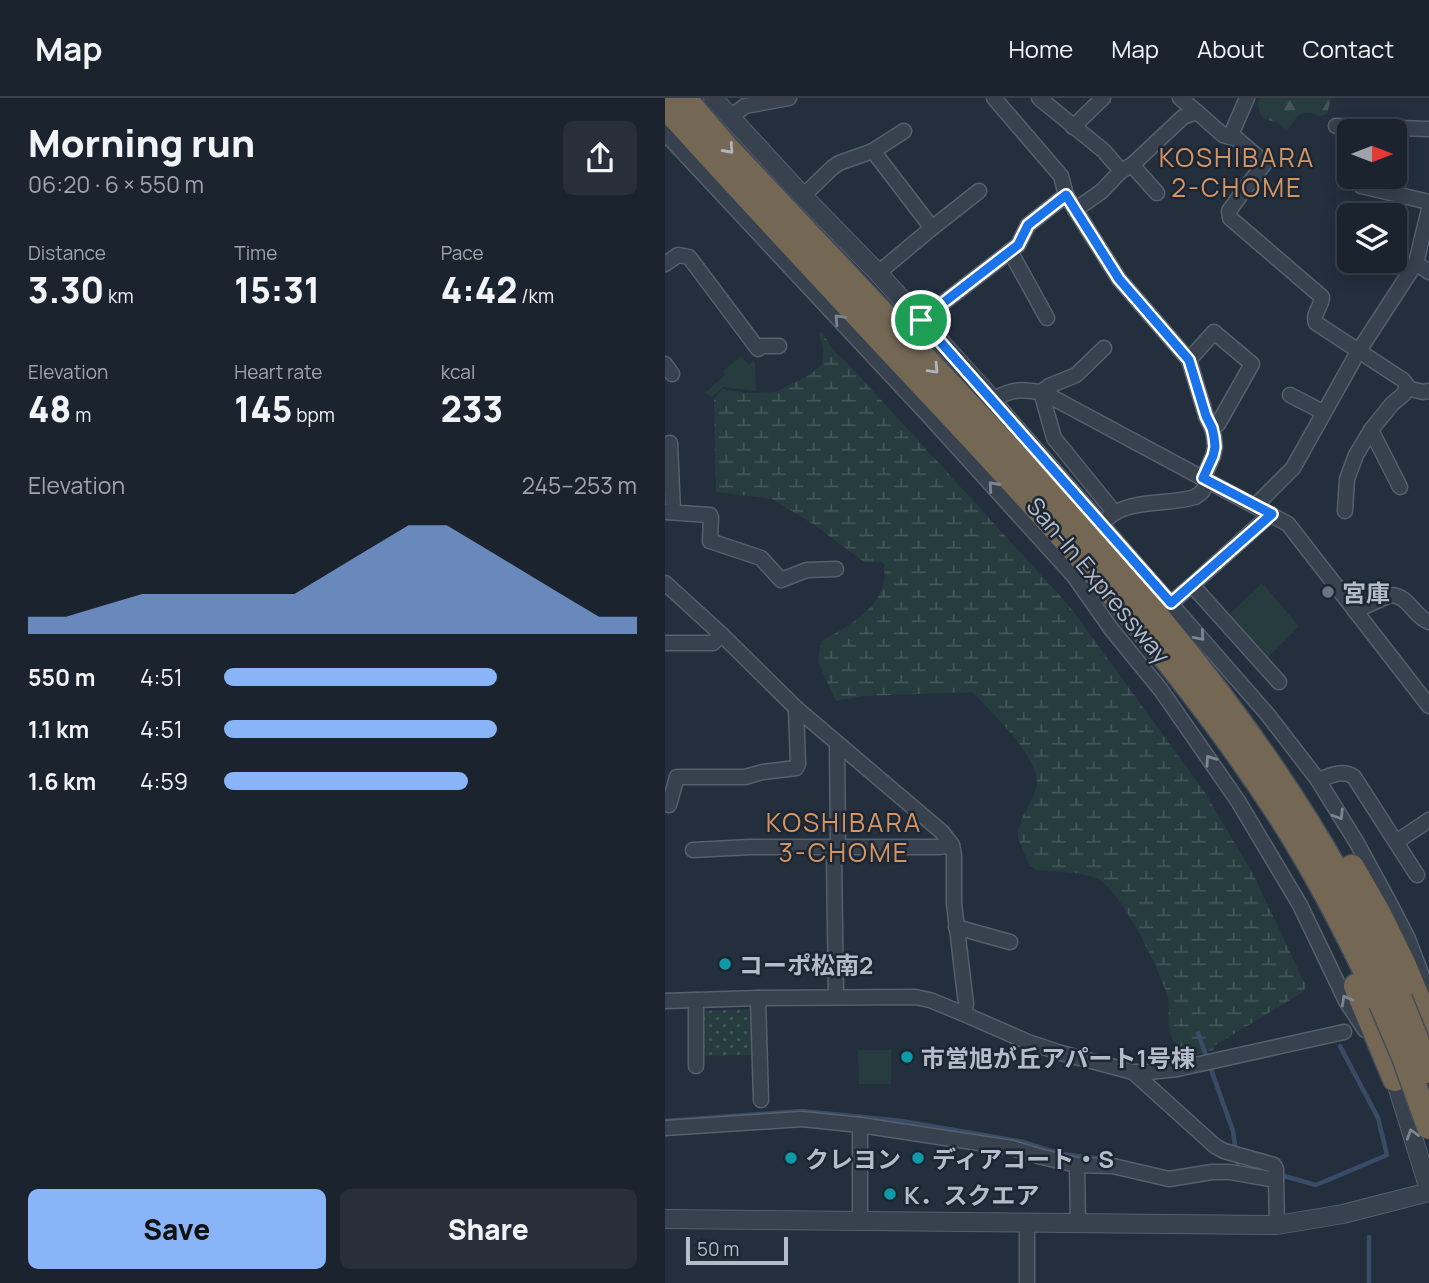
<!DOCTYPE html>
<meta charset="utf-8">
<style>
body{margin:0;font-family:Manrope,"Noto Sans JP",sans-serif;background:#282f3a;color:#f1f3f6;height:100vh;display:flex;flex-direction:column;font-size:26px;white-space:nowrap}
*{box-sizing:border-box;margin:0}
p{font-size:23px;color:#a0a4aa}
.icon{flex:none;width:38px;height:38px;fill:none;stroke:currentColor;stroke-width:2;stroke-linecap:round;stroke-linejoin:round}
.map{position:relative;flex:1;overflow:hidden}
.drawer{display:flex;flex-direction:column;background:#1b232e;width:665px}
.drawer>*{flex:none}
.needle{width:46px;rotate:90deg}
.controls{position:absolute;left:672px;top:21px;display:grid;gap:14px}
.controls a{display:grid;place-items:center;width:70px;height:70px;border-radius:10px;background:#1b232e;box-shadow:0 4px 18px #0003,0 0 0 2px #39404a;font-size:35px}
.scale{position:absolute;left:21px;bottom:18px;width:102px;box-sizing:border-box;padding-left:7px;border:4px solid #b4bcc9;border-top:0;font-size:19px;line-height:24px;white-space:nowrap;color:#b4bcc9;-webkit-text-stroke:5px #1d2633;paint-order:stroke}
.pin{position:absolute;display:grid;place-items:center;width:60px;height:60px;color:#fff;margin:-30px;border:4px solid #fff;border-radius:50%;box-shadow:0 2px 7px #0007}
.round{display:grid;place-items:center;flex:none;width:74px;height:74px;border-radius:10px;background:#282f3a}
.overview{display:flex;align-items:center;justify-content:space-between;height:119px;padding:0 28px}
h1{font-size:38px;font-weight:800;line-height:52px}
.figures{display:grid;grid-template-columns:repeat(3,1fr);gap:10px;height:119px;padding:7px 28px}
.figures div{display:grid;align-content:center}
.figures b{font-size:35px;font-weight:800}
.figures small{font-size:19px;font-weight:400}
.figures p{font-size:19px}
.chart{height:196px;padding:14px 28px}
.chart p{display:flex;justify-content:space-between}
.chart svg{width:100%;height:126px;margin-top:7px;fill:#8ab4f8;opacity:.7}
.button{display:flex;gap:14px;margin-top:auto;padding:14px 28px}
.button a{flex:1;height:80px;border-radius:10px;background:#8ab4f8;color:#111;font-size:28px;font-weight:800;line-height:80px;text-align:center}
.button a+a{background:#282f3a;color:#f1f3f6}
ul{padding:0 28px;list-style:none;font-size:23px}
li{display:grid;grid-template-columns:112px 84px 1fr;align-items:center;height:52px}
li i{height:18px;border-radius:9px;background:#8ab4f8}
header{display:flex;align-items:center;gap:42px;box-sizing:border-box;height:98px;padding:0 35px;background:#1b232e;border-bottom:2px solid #39404a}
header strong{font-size:33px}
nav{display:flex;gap:38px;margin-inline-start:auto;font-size:24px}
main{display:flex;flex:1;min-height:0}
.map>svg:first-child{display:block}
.grass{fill:url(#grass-dots)}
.forest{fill:url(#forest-firs)}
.wetland{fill:url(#wetland-marsh)}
.park{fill:#263c3f}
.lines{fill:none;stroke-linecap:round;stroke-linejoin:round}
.stream{stroke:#394c67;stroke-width:4.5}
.minor-casing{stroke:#565f6c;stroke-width:17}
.tertiary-casing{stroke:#565f6c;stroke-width:20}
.motorway-casing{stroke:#434c59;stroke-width:27}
.minor{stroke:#38414e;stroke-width:14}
.tertiary{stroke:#38414e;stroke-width:18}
.motorway{stroke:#746855;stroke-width:24}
.motorway-bridge-casing{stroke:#434c59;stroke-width:27;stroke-linecap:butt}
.motorway-bridge{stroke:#746855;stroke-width:24}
.oneway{stroke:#aeb4bd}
.oneway2{stroke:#7c8592}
.route-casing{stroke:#fff;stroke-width:14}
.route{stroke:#1a73e8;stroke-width:9}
.worship-dot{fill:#6b7280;stroke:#1d2633;stroke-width:2.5}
.culture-dot{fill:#0f9aa8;stroke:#1d2633;stroke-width:2.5}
.labels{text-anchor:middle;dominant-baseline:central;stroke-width:5;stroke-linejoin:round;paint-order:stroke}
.street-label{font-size:24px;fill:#b4bcc9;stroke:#1d2633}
.poi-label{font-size:24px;font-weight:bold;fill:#b4bcc9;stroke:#1d2633;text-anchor:start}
.neighbourhood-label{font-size:26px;letter-spacing:2px;fill:#d59563;stroke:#1d2633}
</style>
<header>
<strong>Map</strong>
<nav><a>Home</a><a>Map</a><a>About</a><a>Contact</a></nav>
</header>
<main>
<section class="drawer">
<div class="overview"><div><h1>Morning run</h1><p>06:20 · 6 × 550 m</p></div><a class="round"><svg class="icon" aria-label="share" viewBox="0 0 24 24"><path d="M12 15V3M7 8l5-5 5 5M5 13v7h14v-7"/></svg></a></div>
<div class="figures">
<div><p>Distance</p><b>3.30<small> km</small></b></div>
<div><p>Time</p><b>15:31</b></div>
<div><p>Pace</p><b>4:42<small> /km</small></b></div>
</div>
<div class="figures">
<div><p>Elevation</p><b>48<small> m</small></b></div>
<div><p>Heart rate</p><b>145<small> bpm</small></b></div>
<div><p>kcal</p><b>233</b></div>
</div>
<div class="chart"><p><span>Elevation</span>245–253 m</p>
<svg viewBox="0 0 160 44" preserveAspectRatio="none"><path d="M0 44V38L10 38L20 34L30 30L40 30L50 30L60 30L70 30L80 22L90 14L100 6L110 6L120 14L130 22L140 30L150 38L160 38V44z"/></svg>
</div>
<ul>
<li><b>550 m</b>4:51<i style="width:66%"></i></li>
<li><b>1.1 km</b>4:51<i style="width:66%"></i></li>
<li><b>1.6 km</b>4:59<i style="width:59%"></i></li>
</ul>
<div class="button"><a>Save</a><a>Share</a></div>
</section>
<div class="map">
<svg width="764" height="1185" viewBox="0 0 764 1185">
<defs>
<pattern id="grass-dots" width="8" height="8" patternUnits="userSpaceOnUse" patternTransform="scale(1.75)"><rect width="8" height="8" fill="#263c3f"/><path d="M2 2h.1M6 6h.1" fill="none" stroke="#435659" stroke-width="1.8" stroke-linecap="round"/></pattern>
<pattern id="forest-firs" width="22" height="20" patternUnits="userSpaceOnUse" patternTransform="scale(1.75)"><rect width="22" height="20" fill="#263c3f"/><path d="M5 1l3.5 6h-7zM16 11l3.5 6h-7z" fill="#435659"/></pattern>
<pattern id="wetland-marsh" width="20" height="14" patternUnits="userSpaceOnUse" patternTransform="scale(1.75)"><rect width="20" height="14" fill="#263c3f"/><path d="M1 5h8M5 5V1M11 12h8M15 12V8" fill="none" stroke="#435659"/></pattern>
</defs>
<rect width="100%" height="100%" fill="#242f3e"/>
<path class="grass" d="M 88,911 L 90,957 L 35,958 L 35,913 Z"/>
<path class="forest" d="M 594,0 L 666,0 L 662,16 L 655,18 C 639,11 633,15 625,29 L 621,31 C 618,29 615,26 612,24 C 610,24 608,24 606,23 C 594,20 592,11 594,0 Z"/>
<path class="wetland" d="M 156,234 L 158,235 L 167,251 L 187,270 L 405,509 L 539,693 L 589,778 L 641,888 L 638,894 L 549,948 L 549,952 L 518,959 C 513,948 507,944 504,930 C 502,918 506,905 501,893 C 492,867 455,790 431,780 C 413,773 390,774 372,772 L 365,768 C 362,760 354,746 353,737 C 352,722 370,702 372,686 C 374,659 326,613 307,594 L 199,598 L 171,603 L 153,564 L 156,543 C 180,530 213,513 219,484 C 220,479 219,473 220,467 L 217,464 L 199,464 L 151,428 L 107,401 L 51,394 L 49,301 L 57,291 L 82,295 L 111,294 L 146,276 L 157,266 L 158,251 L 154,236 Z"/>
<g class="park">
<path d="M 76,258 L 84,267 L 88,263 L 90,266 L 91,293 L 58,289 L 47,299 L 40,295 L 60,277 L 58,273 Z"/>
<path d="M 597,485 L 634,528 L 602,560 L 565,516 Z"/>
<path d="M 193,952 L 226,952 L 226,986 L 194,986 Z"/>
</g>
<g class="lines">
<g class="stream">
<path d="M 533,935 L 568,1033 L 573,1070"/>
<path d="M 0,1023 L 137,1013 L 237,1023 L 358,1044 L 396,1056 L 449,1062"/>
<path d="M 612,1076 L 651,1087 L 722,1057 L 713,1020 L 675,948"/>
<path d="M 704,1139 L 704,1185"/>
</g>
<defs>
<g id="minor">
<path d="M 329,0 L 396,78 L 401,97 L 454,181 L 524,262 L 541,318 L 547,330 L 549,339 L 550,349 L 548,358 L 538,381"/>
<path d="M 374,0 L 439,53 L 456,73"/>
<path d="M 515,0 L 532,14"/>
<path d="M 66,19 L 80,8 L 124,0"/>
<path d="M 671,28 L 764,31"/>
<path d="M 408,29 L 438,0"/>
<path d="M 0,35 L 263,317 L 409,478 L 447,532 L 496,592 L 573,703 L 635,807 L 681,903 L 700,932"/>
<path d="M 565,39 L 582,0"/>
<path d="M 208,53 L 239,33"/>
<path d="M 467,67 L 492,95"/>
<path d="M 696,88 L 764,104"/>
<path d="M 138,98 L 167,70 L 174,65 L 208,53 L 267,130 L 314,93"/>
<path d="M 410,112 L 437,93 L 456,73 L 467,67 L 518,19 L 532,14 L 558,37 L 572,41 L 600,65 L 582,88 L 564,113 L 565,120 L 657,199 C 657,208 647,216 651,225 L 738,282 L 742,287 L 739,296 L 727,306 L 706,332 L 691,357 L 682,381 L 680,413"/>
<path d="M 345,153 L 382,220"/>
<path d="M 751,165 L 764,174"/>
<path d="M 0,166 L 13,157 L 24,159 L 93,251 L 97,248 L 114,248"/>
<path d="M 213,175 L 267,130"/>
<path d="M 256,222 L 353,147 L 363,127 L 401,97"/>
<path d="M 439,250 L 411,277 L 384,288 L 376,294 L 389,340 L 449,414"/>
<path d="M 524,262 L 549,234 L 587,266 L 553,326 L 547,330"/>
<path d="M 0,266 L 7,276"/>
<path d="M 742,290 L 758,294 L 764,293"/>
<path d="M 625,297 L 658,314"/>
<path d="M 706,332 L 735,389"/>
<path d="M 5,345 L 8,414"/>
<path d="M 591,407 L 628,370 L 693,254 L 751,165 L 764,111"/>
<path d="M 0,414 L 45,417 L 46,419 L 45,443 L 96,460 L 116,482 L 142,472 L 171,471"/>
<path d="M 443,420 C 462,401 505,407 530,399 L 537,394 L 543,383"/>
<path d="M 0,485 L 56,536 L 131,610 L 277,734 L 287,747 L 289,757 L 289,805 L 301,906 L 299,916"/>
<path d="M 527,487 L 606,416"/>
<path d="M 506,505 L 527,487 L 614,584"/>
<path d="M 690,513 L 725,497 C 744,497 748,518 764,524"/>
<path d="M 0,545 L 48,545 L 56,536"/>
<path d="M 653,682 C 665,678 677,671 689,679 L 752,777"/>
<path d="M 4,707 L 12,679 L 80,679 L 98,674 L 131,670 L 133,666 L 131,610"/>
<path d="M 731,744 L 764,722"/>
<path d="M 28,752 L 85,749 L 273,749 L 287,747"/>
<path d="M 291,829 L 345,844"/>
<path d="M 762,891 L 743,841 L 723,802 L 692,745 L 653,682 L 603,617 L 328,302 C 347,290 358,291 379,295 L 623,426 L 764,608"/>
<path d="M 171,899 L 169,758 L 173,750 L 172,646"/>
<path d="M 93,900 L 96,1002"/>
<path d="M 31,902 L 31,968"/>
<path d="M 0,903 L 93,900 L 250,899 L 265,902 L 299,916 L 363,944 L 396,955 L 468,974 L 484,974 L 512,971 L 679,934"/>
<path d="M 468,974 L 550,1048 L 559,1053 L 609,1067 L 611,1071 L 611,1082"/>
<path d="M 0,1030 L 137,1021 L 195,1027"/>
<path d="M 195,1122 L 195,1027 L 347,1050 L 377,1059 L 412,1067"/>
<path d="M 413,1126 L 412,1067 L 448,1068 L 504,1081 L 547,1074 L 565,1074 L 611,1082 L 612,1127"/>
<path d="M 362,1185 L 362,1125"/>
</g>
<g id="tertiary">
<path d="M 48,0 L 138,98 L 213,175 L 328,302"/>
<path d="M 730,981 L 764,1091"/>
<path d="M 0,1121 L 612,1127 L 678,1116 L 764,1094"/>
</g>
<g id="motorway">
<path d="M 19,0 L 61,49 C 139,132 216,215 294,297 C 434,446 574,600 674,778 C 697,818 716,860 735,901"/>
<path d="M 0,8 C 89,107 180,204 271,301 C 394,432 516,565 614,716 C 653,776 685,840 716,905"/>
<path d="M 687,769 L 714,816 L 738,865 L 764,927"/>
<path d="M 691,888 L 730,981"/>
</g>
</defs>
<use href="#minor" class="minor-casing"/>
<use href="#tertiary" class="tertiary-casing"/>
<use href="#motorway" class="motorway-casing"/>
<use href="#minor" class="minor"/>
<use href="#tertiary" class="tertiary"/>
<use href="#motorway" class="motorway"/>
<defs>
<g id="motorway-bridge">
<path d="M 735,901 L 764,973"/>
<path d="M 716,905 L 739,959 L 764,1029"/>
</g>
</defs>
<use href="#motorway-bridge" class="motorway-bridge-casing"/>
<use href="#motorway-bridge" class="motorway-bridge"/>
</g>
<defs><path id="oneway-chevron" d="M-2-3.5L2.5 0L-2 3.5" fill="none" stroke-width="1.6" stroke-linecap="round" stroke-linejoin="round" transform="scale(1.75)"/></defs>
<g class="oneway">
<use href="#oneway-chevron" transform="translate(64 51) rotate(48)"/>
<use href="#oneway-chevron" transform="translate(269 271) rotate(47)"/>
</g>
<g class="oneway2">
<use href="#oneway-chevron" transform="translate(174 221) rotate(-133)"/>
<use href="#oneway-chevron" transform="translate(328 388) rotate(-132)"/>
<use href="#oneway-chevron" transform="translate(535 538) rotate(49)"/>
<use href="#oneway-chevron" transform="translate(545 662) rotate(-125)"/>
<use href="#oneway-chevron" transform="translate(674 717) rotate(58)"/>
<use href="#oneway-chevron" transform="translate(681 902) rotate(-119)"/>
<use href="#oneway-chevron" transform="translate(747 1036) rotate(-107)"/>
</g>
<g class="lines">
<defs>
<path id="route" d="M 401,97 L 454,181 L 524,262 L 541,318 L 547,330 L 549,339 L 550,349 L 548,358 L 538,380 L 607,416 L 506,505 L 256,222 L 353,147 L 363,127 Z"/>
</defs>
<use href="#route" class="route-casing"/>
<use href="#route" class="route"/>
</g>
<circle class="worship-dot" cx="663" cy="494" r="7"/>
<g class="culture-dot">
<circle cx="60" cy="866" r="7"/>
<circle cx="242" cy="959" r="7"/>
<circle cx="126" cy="1060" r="7"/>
<circle cx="253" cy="1060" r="7"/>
<circle cx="225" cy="1096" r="7"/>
</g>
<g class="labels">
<g class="street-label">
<text transform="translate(434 482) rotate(50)">San-In Expressway</text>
</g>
<g class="poi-label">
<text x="677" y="494">宮庫</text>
<text x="74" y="866">コーポ松南2</text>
<text x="256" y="959">市営旭が丘アパート1号棟</text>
<text x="140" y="1060">クレヨン</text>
<text x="267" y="1060">ディアコート・S</text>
<text x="239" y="1096">K．スクエア</text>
</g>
<g class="neighbourhood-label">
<text x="572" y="59">KOSHIBARA<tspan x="572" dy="30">2-CHOME</tspan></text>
<text x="179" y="724">KOSHIBARA<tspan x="179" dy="30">3-CHOME</tspan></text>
</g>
</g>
</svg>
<div class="controls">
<a><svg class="needle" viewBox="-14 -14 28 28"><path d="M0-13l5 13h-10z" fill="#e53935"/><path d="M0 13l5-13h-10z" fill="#a0a4aa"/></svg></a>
<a><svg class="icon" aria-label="layers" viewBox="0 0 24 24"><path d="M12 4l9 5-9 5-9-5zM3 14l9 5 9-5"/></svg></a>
</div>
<div class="scale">50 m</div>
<div class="pin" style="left:256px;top:222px;background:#1e9e55"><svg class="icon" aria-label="arrive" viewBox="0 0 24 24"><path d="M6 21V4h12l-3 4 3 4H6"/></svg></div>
</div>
</main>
